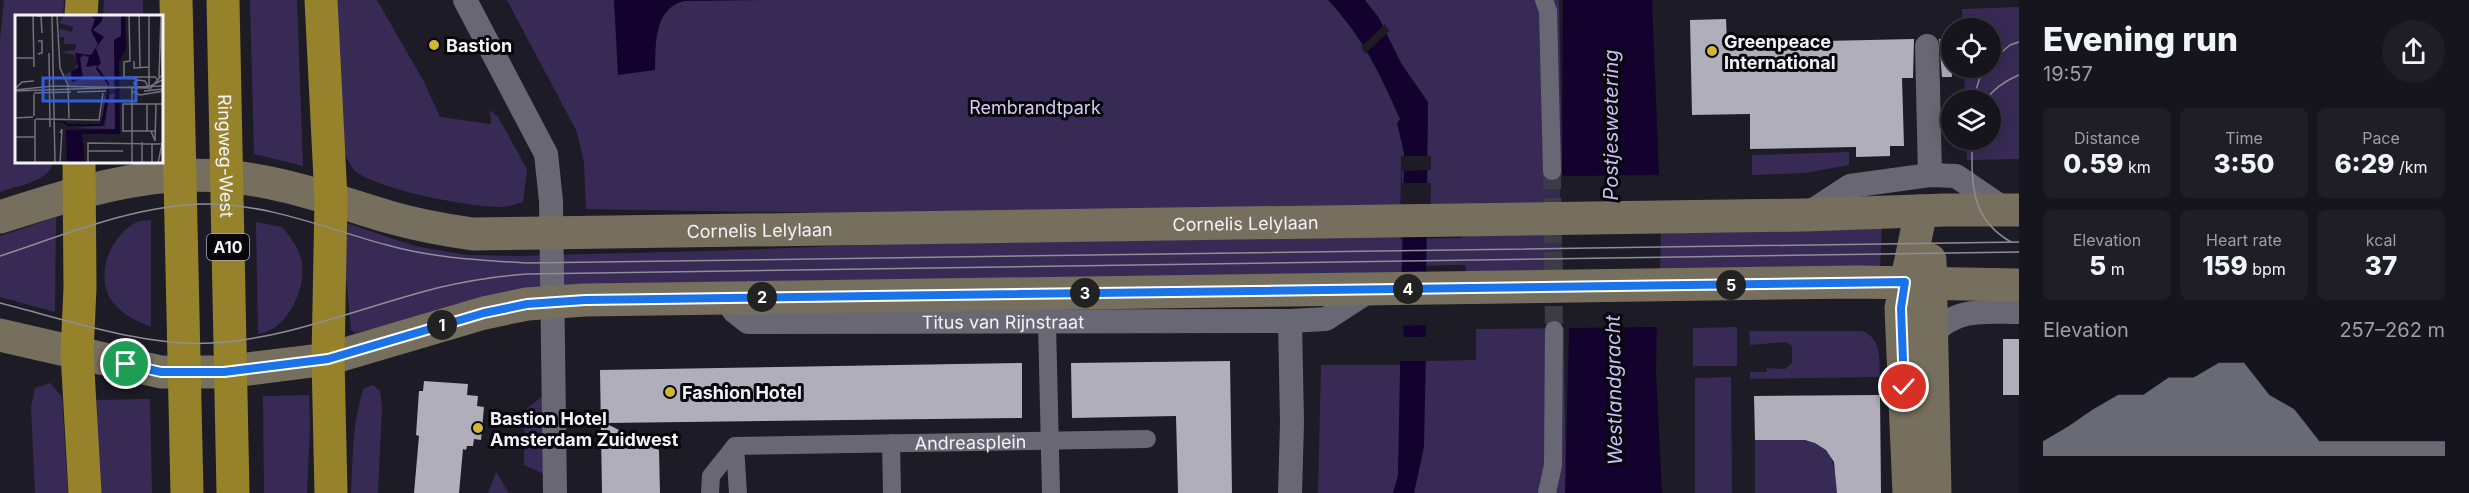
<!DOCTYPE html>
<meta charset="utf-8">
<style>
body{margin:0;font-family:Inter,sans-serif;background:#1f1d25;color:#f1f3f6;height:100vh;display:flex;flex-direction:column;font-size:22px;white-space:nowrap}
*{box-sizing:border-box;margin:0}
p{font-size:20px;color:#9e9ea3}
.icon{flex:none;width:33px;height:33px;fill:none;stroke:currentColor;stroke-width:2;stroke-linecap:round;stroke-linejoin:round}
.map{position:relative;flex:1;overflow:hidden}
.details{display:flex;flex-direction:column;background:#16141c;width:450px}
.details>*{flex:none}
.controls{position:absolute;left:1941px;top:18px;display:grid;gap:12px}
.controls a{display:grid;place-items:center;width:60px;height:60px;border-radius:50%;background:#16141c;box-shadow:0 3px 15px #0003,0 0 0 2px #35333b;font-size:30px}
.pin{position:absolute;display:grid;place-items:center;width:51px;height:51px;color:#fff;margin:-26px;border:3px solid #fff;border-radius:50%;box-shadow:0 2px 6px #0007}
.km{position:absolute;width:30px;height:30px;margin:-15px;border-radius:50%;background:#222;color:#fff;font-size:16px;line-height:30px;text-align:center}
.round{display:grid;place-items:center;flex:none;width:63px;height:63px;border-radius:32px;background:#1f1d25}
.head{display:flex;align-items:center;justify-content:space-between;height:102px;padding:0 24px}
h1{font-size:33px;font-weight:800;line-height:45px}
.figures{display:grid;grid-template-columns:repeat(3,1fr);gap:9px;height:102px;padding:6px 24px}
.figures div{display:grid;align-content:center;border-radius:9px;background:#1f1d25;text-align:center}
.figures b{font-size:26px;font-weight:800}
.figures small{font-size:16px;font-weight:400}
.figures p{font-size:16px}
.chart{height:168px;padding:12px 24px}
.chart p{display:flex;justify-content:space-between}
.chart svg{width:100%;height:108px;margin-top:6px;fill:#8c9099;opacity:.7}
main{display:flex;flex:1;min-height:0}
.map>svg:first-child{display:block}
.green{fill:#372b56}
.water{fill:#12022d}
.pier{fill:#1d1b25}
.building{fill:#b1aebc}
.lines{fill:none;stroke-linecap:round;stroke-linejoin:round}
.pedestrian-tunnel{stroke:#3d3b45;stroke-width:18;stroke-dasharray:18 9;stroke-linecap:butt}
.pedestrian{stroke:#6a6774;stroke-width:18}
.minor{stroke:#6a6774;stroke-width:24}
.secondary{stroke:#776f5e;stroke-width:33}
.motorway{stroke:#95822a;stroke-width:33}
.tram{stroke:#8f8d96;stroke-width:1.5}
.route-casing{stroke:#fff;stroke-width:12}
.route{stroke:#1a73e8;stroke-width:8}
.poi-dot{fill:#d2b736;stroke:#07060a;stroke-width:2}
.labels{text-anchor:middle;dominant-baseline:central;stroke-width:6;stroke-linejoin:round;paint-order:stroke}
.shield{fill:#07060a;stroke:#acabb1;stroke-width:1.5}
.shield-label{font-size:16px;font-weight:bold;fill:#f3f2f9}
.poi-label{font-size:18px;font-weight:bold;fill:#f3f2f9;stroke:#07060a;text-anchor:start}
.park-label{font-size:18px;fill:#d5cdf4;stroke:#07060a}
.street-label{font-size:18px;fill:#f3f2f9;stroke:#07060a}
.water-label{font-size:20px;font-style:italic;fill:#cbbff8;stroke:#07060a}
.inset-road{fill:none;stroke:#73717a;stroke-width:1.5}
.view{fill:#325edb;fill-opacity:0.15;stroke:#325edb;stroke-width:3}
.inset-edge{fill:none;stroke:#f3f2f9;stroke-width:3}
</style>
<main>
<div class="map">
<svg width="2019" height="493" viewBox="0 0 2019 493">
<rect width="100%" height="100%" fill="#1d1b25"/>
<g class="green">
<path d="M 4,0 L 64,0 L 63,16 L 16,16 L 16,162 L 53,162 C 50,182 16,186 0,192 L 0,39 Z"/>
<path d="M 104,0 L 143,0 L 143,16 L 103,16 Z"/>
<path d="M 250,0 L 297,0 L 303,166 L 254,154 Z"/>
<path d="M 333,0 L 377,0 L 423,80 L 440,117 L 491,124 L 490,110 L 498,117 L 527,169 L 523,202 C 516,204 507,207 500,207 C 469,207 379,190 355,171 C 350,166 347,157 343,151 Z"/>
<path d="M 507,0 L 1559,0 L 1563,211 L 956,215 L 586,209 L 584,163 L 577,132 Z"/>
<path d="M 2019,7 L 2019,159 L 1967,160 L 1967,140 L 1990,140 L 1990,100 L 1965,100 L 1964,68 L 1990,68 L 1990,28 L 1962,28 L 1962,9 Z"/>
<path d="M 1849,152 L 1849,165 L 1805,173 L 1752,175 L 1752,155 Z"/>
<path d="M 56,217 L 55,312 L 0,297 L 0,236 Z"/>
<path d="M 151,220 L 151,327 C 135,320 120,314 110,298 C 95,273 112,234 137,222 C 141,220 147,221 151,220 Z"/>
<path d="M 256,222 L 282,227 C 291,238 300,249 302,264 C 306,290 286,331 258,334 Z"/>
<path d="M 346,223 L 415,246 L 466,255 L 518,256 L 740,250 L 980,240 L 1399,232 L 1400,239 L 1462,238 L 1462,232 L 1882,228 L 1880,267 L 1466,272 L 1465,265 L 1402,266 L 1401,274 L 448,310 L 355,333 L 351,330 L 344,255 Z"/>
<path d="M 1737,327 L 1737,366 L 1693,366 L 1693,328 Z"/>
<path d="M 1564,328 L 1566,493 L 1414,493 L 1425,398 L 1426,361 L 1476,360 L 1476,329 Z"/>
<path d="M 1749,331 L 1863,331 C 1882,340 1879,358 1880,377 L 1750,379 L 1750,372 L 1767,372 L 1767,368 L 1785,369 L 1792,363 L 1792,346 L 1786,342 L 1750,345 Z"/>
<path d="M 1321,365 L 1402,365 L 1398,476 L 1393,493 L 1318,493 Z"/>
<path d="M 1731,377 L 1732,493 L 1695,493 L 1695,378 Z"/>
<path d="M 50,383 L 62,397 L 68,493 L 35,493 L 31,408 L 35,388 Z"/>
<path d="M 373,385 L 380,391 L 382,407 L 378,493 L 351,493 C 353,458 352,421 364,388 Z"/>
<path d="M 556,385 L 557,480 L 524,465 L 524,411 Z"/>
<path d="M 309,395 L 310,426 L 307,493 L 264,493 L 263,396 Z"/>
<path d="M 150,399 L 152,493 L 99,493 L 96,400 Z"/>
<path d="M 1755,440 C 1805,440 1836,429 1837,493 L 1755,493 Z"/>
<path d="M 496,472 L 509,493 L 488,493 Z"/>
</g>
<g class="water">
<path d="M 614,0 L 769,0 L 684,1 C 653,9 656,45 655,70 L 618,75 Z"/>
<path d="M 1328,0 L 1365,0 L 1379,18 L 1401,63 L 1428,102 L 1425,398 L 1424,447 L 1414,493 L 1393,493 L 1398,476 L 1404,153 L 1397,123 L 1400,119 C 1379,72 1364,39 1328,0 Z"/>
<path d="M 1563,0 L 1652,0 L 1659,176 L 1656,373 L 1662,493 L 1565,493 L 1569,334 L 1562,179 Z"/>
</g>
<g class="pier">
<path d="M 1385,24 L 1389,31 L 1365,54 L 1361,47 Z"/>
<path d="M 1401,156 L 1431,156 L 1431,170 L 1402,171 L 1402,183 L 1431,183 L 1430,234 L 1400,234 Z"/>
<path d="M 1662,175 L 1659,327 L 1566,328 L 1559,176 Z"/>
<path d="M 1400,275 L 1430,275 L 1429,325 L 1403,326 L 1404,337 L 1429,337 L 1429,361 L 1399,361 Z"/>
</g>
<g class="building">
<path d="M 1726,19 L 1727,43 L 1914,39 L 1913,78 L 1902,78 L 1904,146 L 1890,146 L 1890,156 L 1856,157 L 1856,147 L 1750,149 L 1750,114 L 1692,115 L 1690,20 Z"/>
<path d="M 1951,38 L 1952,77 L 1942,77 L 1939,39 Z"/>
<rect x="2003" y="339" width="16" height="56"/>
<path d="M 1230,361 L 1232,493 L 1178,493 L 1176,416 L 1072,418 L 1071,363 Z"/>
<path d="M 1022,363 L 1022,418 L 605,423 L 659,450 L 660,493 L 602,493 L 600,370 Z"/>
<path d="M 424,381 L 468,384 L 467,395 L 478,396 L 477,406 L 484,407 L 481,440 L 474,439 L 473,446 L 467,446 L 466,450 L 463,449 L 459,493 L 414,493 L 419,436 L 416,435 L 419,391 L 423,391 Z"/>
<path d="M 1880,395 L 1881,493 L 1837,493 L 1834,462 L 1826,450 L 1815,443 L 1805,440 L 1755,440 L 1754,396 Z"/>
</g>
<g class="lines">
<path class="pedestrian-tunnel" d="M 1552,171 L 1554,330"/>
<g class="pedestrian">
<path d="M 1544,0 L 1548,11 L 1552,171"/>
<path d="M 1047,323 L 1051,493"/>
<path d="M 891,443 L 892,493"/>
<path d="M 735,446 L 738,493"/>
<path id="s1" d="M 710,493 L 711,476 L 735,446 L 1147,439"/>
<path d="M 1547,493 L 1553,465 L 1554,330"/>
</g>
<g class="minor">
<path d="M 465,0 L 546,154 L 551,201 L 555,493"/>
<path d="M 1927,46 L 1930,175"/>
<path d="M 1807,214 L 1850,186 L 1930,175 L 1956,176 L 2006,210"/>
<path id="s2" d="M 726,298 L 734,311 L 748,322 L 1290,321 L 1326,319 L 1372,289"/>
<path d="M 1290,321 L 1292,423 L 1290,493"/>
<path d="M 1931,335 C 1957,307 1984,312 2019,312"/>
</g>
<g class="secondary">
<path id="s3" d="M 0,217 C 100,185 179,160 284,186 C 320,194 354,207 389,217 C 417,225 444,230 473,234 L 1805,215 L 1945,210 L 2019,210"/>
<path d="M 1930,260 L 1935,493"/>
<path d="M 0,335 L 161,372 L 224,372 L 328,359 L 484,313 L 527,304 L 585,300 L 1857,282 L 2019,285"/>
<path d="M 1909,493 L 1901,308 L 1921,211"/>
</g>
<g class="motorway">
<path d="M 176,0 L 187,493"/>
<path id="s4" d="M 223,0 L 233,493"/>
<path d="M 321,0 L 331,199 L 328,359 L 331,493"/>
<path d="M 81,16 L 82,0"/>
<path d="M 79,162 L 80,288 L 77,353 L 85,493"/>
</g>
<g class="tram">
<path d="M 1990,62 L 2010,45 L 2019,42"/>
<path d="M 1973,100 L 1980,77 L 1986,68"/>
<path d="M 1986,100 C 1994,88 2005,81 2019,75"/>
<path d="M 1972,140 C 1972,182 1969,218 2011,242"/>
<path d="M 0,256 C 67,234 135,205 206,204 C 270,204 327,229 387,245 C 433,258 479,260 527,263 L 2019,242"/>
<path d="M 0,303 C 64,319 145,347 211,343 C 288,339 362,307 437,288 C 466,281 497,276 527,274 L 2019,252"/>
</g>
</g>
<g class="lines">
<defs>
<path id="route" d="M 126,364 L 161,372 L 224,372 L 328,359 L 484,313 L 527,304 L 585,300 L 1905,282 L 1901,308 L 1904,387"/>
</defs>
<use href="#route" class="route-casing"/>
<use href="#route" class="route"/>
</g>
<g class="poi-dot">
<circle cx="434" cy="45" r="6"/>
<circle cx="1712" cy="51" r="6"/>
<circle cx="670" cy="392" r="6"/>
<circle cx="478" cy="428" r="6"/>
</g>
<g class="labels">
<rect class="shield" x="207" y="234" width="42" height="26" rx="4.5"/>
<g class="shield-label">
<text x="228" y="247">A10</text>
</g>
<g class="poi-label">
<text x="1724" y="41">Greenpeace<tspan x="1724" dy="21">International</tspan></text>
<text x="446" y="45">Bastion</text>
<text x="682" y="392">Fashion Hotel</text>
<text x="490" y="418">Bastion Hotel<tspan x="490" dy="21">Amsterdam Zuidwest</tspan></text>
</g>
<g class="park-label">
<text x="1035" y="107">Rembrandtpark</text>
</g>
<g class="street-label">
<text stroke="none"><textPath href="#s4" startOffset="156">Ringweg-West</textPath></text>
<text stroke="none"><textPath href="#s3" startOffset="1258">Cornelis Lelylaan</textPath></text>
<text stroke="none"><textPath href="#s3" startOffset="772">Cornelis Lelylaan</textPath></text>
<text stroke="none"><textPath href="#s2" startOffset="288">Titus van Rijnstraat</textPath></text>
<text stroke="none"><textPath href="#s1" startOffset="291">Andreasplein</textPath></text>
</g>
<g class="water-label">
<text transform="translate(1611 125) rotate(-90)">Postjeswetering</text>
<text transform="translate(1614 390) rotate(-91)">Westlandgracht</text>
</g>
</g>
<g transform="translate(15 15)">
<rect width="148" height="148" fill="#1d1b25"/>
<path d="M 44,0 L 106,0 L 106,21 L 99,25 L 100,73 L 55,73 L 50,59 L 58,56 L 63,47 L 59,40 L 46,37 L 60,35 L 61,29 L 49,29 L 49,22 L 44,22 L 45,14 L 57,17 L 58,12 L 44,8 L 49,1 ZM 100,78 L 100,114 L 58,113 L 90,111 L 93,85 L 86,106 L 89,80 L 94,84 L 94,80 Z" fill="#372b56"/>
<path d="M 74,0 L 88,0 L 87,6 L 78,15 L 89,22 L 81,33 L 86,48 L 82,52 L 85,55 L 94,68 L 94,84 L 88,111 L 53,111 L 47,107 L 32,107 L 49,106 L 53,109 L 86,109 L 93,70 L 81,54 L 82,50 L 71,52 L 74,42 L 68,40 L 65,43 L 68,63 L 57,67 L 56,57 L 63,52 L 60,38 L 76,40 L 83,29 L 76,16 L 80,4 ZM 106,0 L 110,0 L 111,34 L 104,47 L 105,119 L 67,119 L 70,148 L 52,148 L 51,115 L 100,114 L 99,25 L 106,21 Z" fill="#12022d"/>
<path class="inset-road" d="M 18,0 L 19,52M 37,0 L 40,148M 42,0 L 45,53 L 53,70 L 54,103M 114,0 L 115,46 L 109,47 L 109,62 L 140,62 L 143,65M 124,0 L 125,52M 134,0 L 134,72M 22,1 L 26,1 L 27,18M 23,26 L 27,26 L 27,38 L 23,39M 34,38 L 35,112M 0,43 L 19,43M 119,46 L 119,53 L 134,52M 144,64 L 146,0M 117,73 L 117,148M 0,74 L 7,67 L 19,66M 135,74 L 147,60 L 146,0M 0,75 L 38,71 L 132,73 L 149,64M 122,75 L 119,68 L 123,65 L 130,66 L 134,74M 0,76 L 149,71M 116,76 L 125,80 L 149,76M 129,76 L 149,74M 62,77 L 91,76M 19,78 L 56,77M 132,89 L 132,116M 19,101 L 19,79M 0,103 L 18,102M 21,104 L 84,105 L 88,78M 136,116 L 140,126 L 141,89M 141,116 L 108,116 L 108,89 L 149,89M 45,118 L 47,114 L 45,148M 0,122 L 20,122M 137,128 L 137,148M 73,136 L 108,136M 20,148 L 20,104M 73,148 L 73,128 L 146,129M 127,148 L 127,127M 143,148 L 149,120"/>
<path class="view" d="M 28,63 L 121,63 L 121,86 L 28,86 Z"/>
<rect width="148" height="148" class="inset-edge"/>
</g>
</svg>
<div class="controls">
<a><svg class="icon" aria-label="locate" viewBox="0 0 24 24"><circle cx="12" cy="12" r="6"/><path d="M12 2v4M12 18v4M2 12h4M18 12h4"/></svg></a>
<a><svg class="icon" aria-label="layers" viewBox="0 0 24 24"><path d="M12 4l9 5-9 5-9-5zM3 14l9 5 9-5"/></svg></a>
</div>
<div class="pin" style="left:126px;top:364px;background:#1e9e55"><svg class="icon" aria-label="arrive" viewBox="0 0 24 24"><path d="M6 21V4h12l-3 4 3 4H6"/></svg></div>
<div class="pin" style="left:1904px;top:387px;background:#d93025"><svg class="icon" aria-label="check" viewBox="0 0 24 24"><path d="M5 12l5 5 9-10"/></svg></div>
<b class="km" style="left:442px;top:325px">1</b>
<b class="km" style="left:762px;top:297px">2</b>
<b class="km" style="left:1085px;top:293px">3</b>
<b class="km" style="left:1408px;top:289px">4</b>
<b class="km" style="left:1731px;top:285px">5</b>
</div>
<section class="details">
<div class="head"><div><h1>Evening run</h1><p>19:57</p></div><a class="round"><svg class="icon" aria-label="share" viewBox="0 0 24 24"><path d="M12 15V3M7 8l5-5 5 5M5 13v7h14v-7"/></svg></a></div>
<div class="figures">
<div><p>Distance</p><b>0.59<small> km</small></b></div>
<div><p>Time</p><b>3:50</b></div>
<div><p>Pace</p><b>6:29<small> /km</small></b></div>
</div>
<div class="figures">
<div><p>Elevation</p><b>5<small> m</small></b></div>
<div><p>Heart rate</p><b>159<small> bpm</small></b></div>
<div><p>kcal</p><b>37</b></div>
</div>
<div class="chart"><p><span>Elevation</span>257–262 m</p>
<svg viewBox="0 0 160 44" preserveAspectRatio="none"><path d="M0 44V38L10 32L20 25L30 19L40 19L50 12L60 12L70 6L80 6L90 19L100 25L110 38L120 38L130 38L140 38L150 38L160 38V44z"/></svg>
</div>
</section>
</main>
